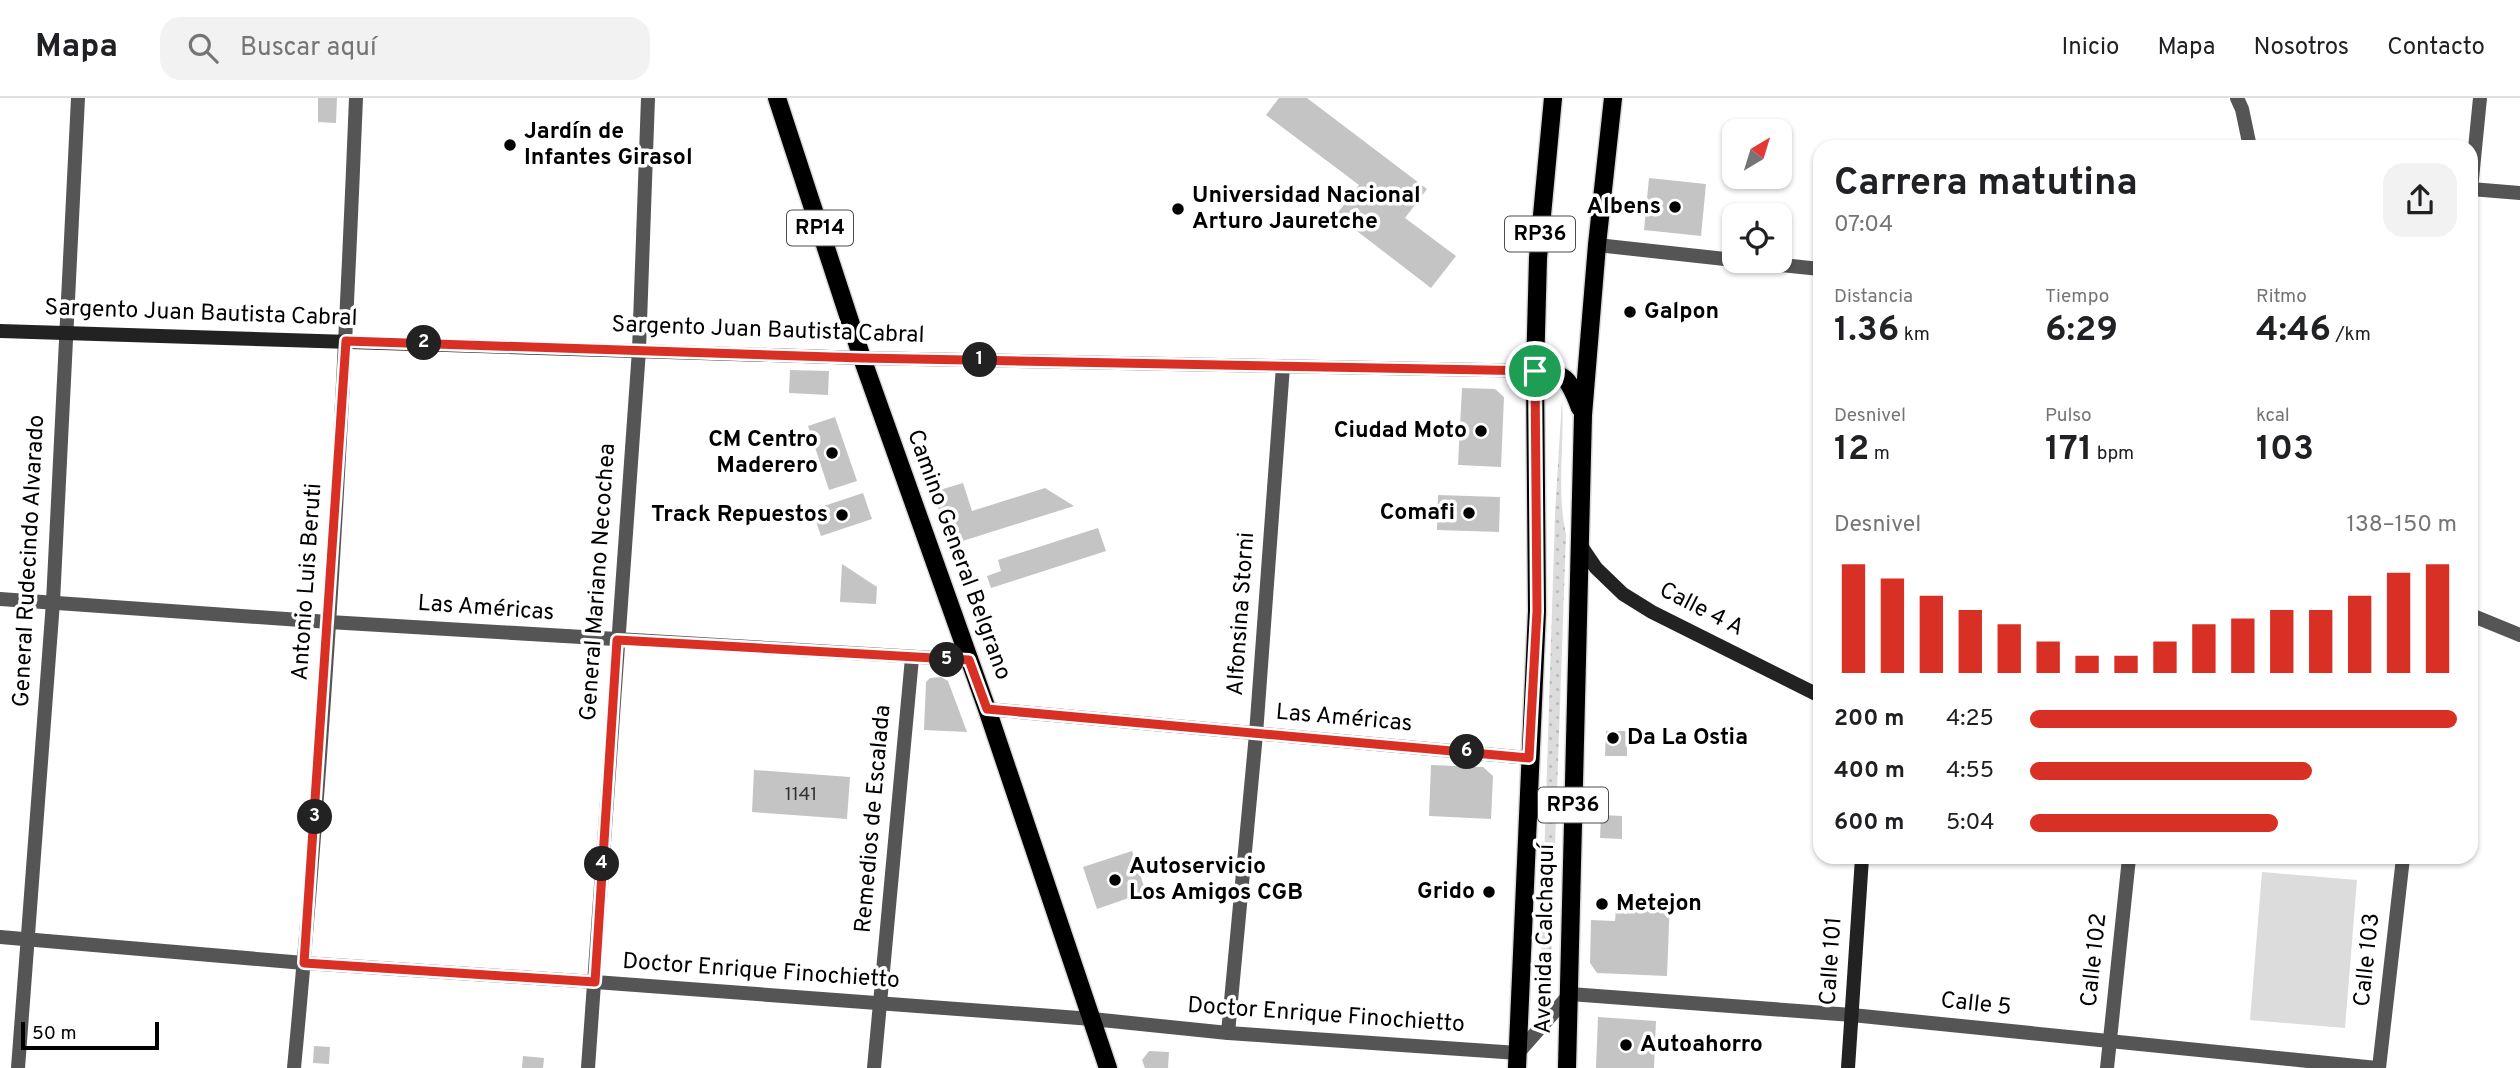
<!DOCTYPE html>
<html lang="es">
<meta charset="utf-8">
<style>
body{margin:0;font-family:Overpass,sans-serif;background:#f2f2f2;color:#202124;height:100vh;display:flex;flex-direction:column;font-size:26px;white-space:nowrap}
*{box-sizing:border-box;margin:0}
p{font-size:23px;color:#757577}
.icon{flex:none;width:38px;height:38px;fill:none;stroke:currentColor;stroke-width:2;stroke-linecap:round;stroke-linejoin:round}
.map{position:relative;flex:1;overflow:hidden}
.panel{position:absolute;left:1813px;top:42px;width:665px;height:724px;display:flex;flex-direction:column;background:#fff;border-radius:21px;box-shadow:0 2px 5px #0004}
.panel>*{flex:none}
.needle{width:46px;rotate:38deg}
.tools{position:absolute;left:1722px;top:21px;display:grid;gap:14px}
.tools a{display:grid;place-items:center;width:70px;height:70px;border-radius:14px;background:#fff;box-shadow:0 2px 5px #0004;font-size:35px}
.scale{position:absolute;left:21px;bottom:18px;width:138px;box-sizing:border-box;padding-left:7px;border:4px solid #000;border-top:0;font-size:19px;line-height:24px;white-space:nowrap;color:#000;-webkit-text-stroke:5px #fff;paint-order:stroke}
.pin{position:absolute;display:grid;place-items:center;width:60px;height:60px;color:#fff;margin:-30px;border:4px solid #fff;border-radius:50%;box-shadow:0 2px 7px #0007}
.km{position:absolute;width:35px;height:35px;margin:-18px;border-radius:50%;background:#222;color:#fff;font-size:19px;line-height:35px;text-align:center}
.round{display:grid;place-items:center;flex:none;width:74px;height:74px;border-radius:21px;background:#f2f2f2}
.head{display:flex;align-items:center;justify-content:space-between;height:119px;padding:0 21px}
h1{font-size:38px;font-weight:700;line-height:52px}
.figures{display:grid;grid-template-columns:repeat(3,1fr);gap:10px;height:119px;padding:7px 21px}
.figures div{display:grid;align-content:center}
.figures b{font-size:35px;font-weight:700}
.figures small{font-size:19px;font-weight:400}
.figures p{font-size:19px}
.chart{height:196px;padding:14px 21px}
.chart p{display:flex;justify-content:space-between}
.chart svg{width:100%;height:126px;margin-top:7px;stroke:#d93025;stroke-width:6}
ul{padding:0 21px;list-style:none;font-size:23px}
li{display:grid;grid-template-columns:112px 84px 1fr;align-items:center;height:52px}
li i{height:18px;border-radius:9px;background:#d93025}
header{display:flex;align-items:center;gap:42px;box-sizing:border-box;height:98px;padding:0 35px;background:#fff;border-bottom:2px solid #e0e0e0}
header strong{font-size:33px}
nav{display:flex;gap:38px;margin-inline-start:auto;font-size:24px}
.search{width:490px;height:63px;background:#f2f2f2;display:flex;align-items:center;gap:18px;box-sizing:border-box;padding:0 24px;border-radius:21px;color:#757577;font-size:26px}
.map>svg:first-child{display:block}
.garden{fill:url(#garden-dots)}
.pitch{fill:#dcdcdc}
.building{fill:#c4c4c4}
.lines{fill:none;stroke-linecap:round;stroke-linejoin:round}
.primary-casing{stroke:#dbdbdb;stroke-width:21}
.street{stroke:#555;stroke-width:14}
.secondary{stroke:#222;stroke-width:14}
.primary{stroke:#000;stroke-width:18}
.route-casing{stroke:#fff;stroke-width:14}
.route{stroke:#d93025;stroke-width:9}
.poi-dot{fill:#000;stroke:#fff;stroke-width:2.5}
.labels{text-anchor:middle;dominant-baseline:central;stroke-width:7;stroke-linejoin:round;paint-order:stroke}
.number-label{font-size:19px;fill:#313131}
.shield{fill:#fff;stroke:#4c4c4c;stroke-width:2}
.shield-label{font-size:21px;font-weight:bold;fill:#000}
.poi-label{font-size:23px;font-weight:bold;fill:#000;stroke:#fff;text-anchor:start}
.street-label{font-size:23px;fill:#000;stroke:#fff}
</style>
<header>
<strong>Mapa</strong>
<div class="search"><svg class="icon" aria-label="search" viewBox="0 0 24 24"><circle cx="10" cy="10" r="6"/><path d="M15 15l6 6"/></svg>Buscar aquí</div>
<nav><a>Inicio</a><a>Mapa</a><a>Nosotros</a><a>Contacto</a></nav>
</header>
<div class="map">
<svg width="2520" height="970" viewBox="0 0 2520 970">
<defs>
<pattern id="garden-dots" width="8" height="8" patternUnits="userSpaceOnUse" patternTransform="scale(1.75)"><rect width="8" height="8" fill="#dcdcdc"/><path d="M2 2h.1M6 6h.1" fill="none" stroke="#bbb" stroke-width="1.8" stroke-linecap="round"/></pattern>
</defs>
<rect width="100%" height="100%" fill="#fff"/>
<path class="garden" d="M 1562,301 C 1565,345 1556,392 1566,436 L 1550,893 L 1540,892 L 1555,416 Z"/>
<path class="pitch" d="M 2262,774 L 2357,782 L 2345,930 L 2250,922 Z"/>
<g class="building">
<path d="M 318,0 L 337,0 L 336,25 L 318,24 Z"/>
<path d="M 1279,0 L 1307,0 L 1427,91 L 1405,120 L 1456,158 L 1431,190 L 1336,117 L 1359,87 L 1266,17 Z"/>
<path d="M 1649,80 L 1706,86 L 1701,138 L 1644,132 Z"/>
<path d="M 790,272 L 829,273 L 828,297 L 789,295 Z"/>
<path d="M 1462,290 L 1495,291 L 1504,299 L 1501,369 L 1458,367 Z"/>
<path d="M 835,319 L 857,383 L 829,392 L 808,328 Z"/>
<path d="M 963,385 L 972,413 L 1045,390 L 1074,408 L 950,447 L 933,394 Z"/>
<path d="M 863,395 L 872,421 L 821,438 L 812,412 Z"/>
<path d="M 1438,397 L 1500,399 L 1499,434 L 1437,432 Z"/>
<path d="M 1098,430 L 1106,453 L 991,490 L 987,478 L 1001,473 L 998,462 Z"/>
<path d="M 842,466 L 877,489 L 876,506 L 840,504 Z"/>
<path d="M 941,579 L 948,583 L 967,634 L 924,632 L 926,584 L 930,580 Z"/>
<path d="M 1606,633 L 1627,633 L 1627,658 L 1605,658 Z"/>
<path d="M 1431,667 L 1483,669 L 1493,678 L 1491,721 L 1429,718 Z"/>
<path d="M 754,672 L 850,679 L 847,721 L 752,714 Z"/>
<path d="M 1601,717 L 1622,718 L 1622,741 L 1600,740 Z"/>
<path d="M 1132,753 L 1146,794 L 1097,811 L 1083,769 Z"/>
<path d="M 1617,798 L 1670,801 L 1667,878 L 1597,875 L 1590,865 L 1591,822 L 1615,823 Z"/>
<path d="M 1598,919 L 1656,923 L 1654,970 L 1596,970 Z"/>
<path d="M 314,948 L 330,949 L 329,966 L 313,965 Z"/>
<path d="M 1149,953 L 1169,954 L 1168,970 L 1145,970 L 1142,962 Z"/>
<path d="M 523,958 L 544,960 L 543,970 L 522,970 Z"/>
</g>
<g class="lines">
<defs>
<g id="primary">
<path d="M 777,0 L 862,260 L 987,611 L 1108,970"/>
<path d="M 1535,273 C 1567,274 1569,282 1580,310"/>
<path d="M 1517,970 L 1537,513 L 1535,273 L 1538,160 L 1553,0"/>
<path d="M 1567,970 L 1583,317 L 1597,147 L 1613,0"/>
</g>
</defs>
<use href="#primary" class="primary-casing"/>
<g class="street">
<path d="M 2237,0 L 2242,11 L 2250,49"/>
<path d="M 2471,91 L 2480,0"/>
<path d="M 2471,91 L 2520,95"/>
<path d="M 1597,147 L 1734,162"/>
<path d="M 1743,163 L 1820,171"/>
<path d="M 862,260 L 1535,273"/>
<path d="M 1820,416 L 1820,423"/>
<path d="M 0,501 L 329,524 L 969,562"/>
<path d="M 2471,517 L 2520,537"/>
<path d="M 987,611 L 1529,660"/>
<path d="M 0,839 L 304,865 L 595,884 L 1092,921 L 1228,935 L 1518,955 L 1570,896 L 1852,917 L 2377,970"/>
<path d="M 1228,935 L 1256,636 L 1283,268"/>
<path d="M 18,970 L 53,504 L 78,0"/>
<path d="M 294,970 C 325,647 343,324 356,0"/>
<path d="M 588,970 L 639,252 L 648,0"/>
<path d="M 874,970 L 912,560"/>
<path d="M 2107,970 L 2129,760"/>
<path d="M 2379,970 L 2403,760"/>
</g>
<g class="secondary">
<path d="M 0,233 L 862,260"/>
<path d="M 1579,445 L 1596,470 L 1623,496 L 1652,514 L 1820,598"/>
<path d="M 1848,970 L 1862,760"/>
</g>
<use href="#primary" class="primary"/>
</g>
<g class="lines">
<defs>
<path id="route" d="M 346,243 L 862,260 L 1535,273 L 1537,513 L 1529,660 L 987,611 L 969,562 L 617,542 L 595,884 L 304,865 Z"/>
</defs>
<use href="#route" class="route-casing"/>
<use href="#route" class="route"/>
</g>
<g class="poi-dot">
<circle cx="510" cy="47" r="7"/>
<circle cx="1675" cy="109" r="7"/>
<circle cx="1178" cy="111" r="7"/>
<circle cx="1630" cy="214" r="7"/>
<circle cx="1481" cy="333" r="7"/>
<circle cx="832" cy="355" r="7"/>
<circle cx="1469" cy="415" r="7"/>
<circle cx="842" cy="417" r="7"/>
<circle cx="1613" cy="640" r="7"/>
<circle cx="1115" cy="782" r="7"/>
<circle cx="1489" cy="794" r="7"/>
<circle cx="1602" cy="806" r="7"/>
<circle cx="1626" cy="947" r="7"/>
</g>
<g class="labels">
<g class="number-label">
<text x="801" y="697">1141</text>
</g>
<g class="shield">
<rect x="787" y="112.5" width="66" height="35" rx="5"/>
<rect x="1505" y="118.5" width="70" height="35" rx="5"/>
<rect x="1538" y="689.5" width="70" height="35" rx="5"/>
</g>
<g class="shield-label">
<text x="820" y="130">RP14</text>
<text x="1540" y="136">RP36</text>
<text x="1573" y="707">RP36</text>
</g>
<g class="poi-label">
<text x="524" y="34">Jardín de<tspan x="524" dy="26">Infantes Girasol</tspan></text>
<text x="1192" y="98">Universidad Nacional<tspan x="1192" dy="26">Arturo Jauretche</tspan></text>
<text x="1661" y="109" text-anchor="end">Albens</text>
<text x="1644" y="214">Galpon</text>
<text x="1467" y="333" text-anchor="end">Ciudad Moto</text>
<text x="818" y="342" text-anchor="end">CM Centro<tspan x="818" dy="26">Maderero</tspan></text>
<text x="1455" y="415" text-anchor="end">Comafi</text>
<text x="828" y="417" text-anchor="end">Track Repuestos</text>
<text x="1627" y="640">Da La Ostia</text>
<text x="1129" y="769">Autoservicio<tspan x="1129" dy="26">Los Amigos CGB</tspan></text>
<text x="1475" y="794" text-anchor="end">Grido</text>
<text x="1616" y="806">Metejon</text>
<text x="1640" y="947">Autoahorro</text>
</g>
<g class="street-label">
<text transform="translate(201 216) rotate(2)">Sargento Juan Bautista Cabral</text>
<text transform="translate(768 233) rotate(2)">Sargento Juan Bautista Cabral</text>
<text transform="translate(958 457) rotate(70)">Camino General Belgrano</text>
<text transform="translate(30 463) rotate(-87)">General Rudecindo Alvarado</text>
<text transform="translate(308 484) rotate(-86)">Antonio Luis Beruti</text>
<text transform="translate(599 484) rotate(-86)">General Mariano Necochea</text>
<text transform="translate(486 511) rotate(4)">Las Américas</text>
<text transform="translate(1701 512) rotate(27)">Calle 4 A</text>
<text transform="translate(1242 516) rotate(-86)">Alfonsina Storni</text>
<text transform="translate(1344 621) rotate(5)">Las Américas</text>
<text transform="translate(874 721) rotate(-85)">Remedios de Escalada</text>
<text transform="translate(1546 841) rotate(-89)">Avenida Calchaquí</text>
<text transform="translate(2095 862) rotate(-84)">Calle 102</text>
<text transform="translate(2368 862) rotate(-84)">Calle 103</text>
<text transform="translate(1832 863) rotate(-86)">Calle 101</text>
<text transform="translate(761 874) rotate(4)">Doctor Enrique Finochietto</text>
<text transform="translate(1976 907) rotate(6)">Calle 5</text>
<text transform="translate(1326 918) rotate(4)">Doctor Enrique Finochietto</text>
</g>
</g>
</svg>
<div class="tools">
<a><svg class="needle" viewBox="-14 -14 28 28"><path d="M0-13l5 13h-10z" fill="#e53935"/><path d="M0 13l5-13h-10z" fill="#757577"/></svg></a>
<a><svg class="icon" aria-label="locate" viewBox="0 0 24 24"><circle cx="12" cy="12" r="6"/><path d="M12 2v4M12 18v4M2 12h4M18 12h4"/></svg></a>
</div>
<div class="scale">50 m</div>
<div class="pin" style="left:1535px;top:273px;background:#1e9e55"><svg class="icon" aria-label="arrive" viewBox="0 0 24 24"><path d="M6 21V4h12l-3 4 3 4H6"/></svg></div>
<b class="km" style="left:980px;top:262px">1</b>
<b class="km" style="left:424px;top:245px">2</b>
<b class="km" style="left:315px;top:719px">3</b>
<b class="km" style="left:602px;top:766px">4</b>
<b class="km" style="left:947px;top:562px">5</b>
<b class="km" style="left:1467px;top:654px">6</b>
<section class="panel">
<div class="head"><div><h1>Carrera matutina</h1><p>07:04</p></div><a class="round"><svg class="icon" aria-label="share" viewBox="0 0 24 24"><path d="M12 15V3M7 8l5-5 5 5M5 13v7h14v-7"/></svg></a></div>
<div class="figures">
<div><p>Distancia</p><b>1.36<small> km</small></b></div>
<div><p>Tiempo</p><b>6:29</b></div>
<div><p>Ritmo</p><b>4:46<small> /km</small></b></div>
</div>
<div class="figures">
<div><p>Desnivel</p><b>12<small> m</small></b></div>
<div><p>Pulso</p><b>171<small> bpm</small></b></div>
<div><p>kcal</p><b>103</b></div>
</div>
<div class="chart"><p><span>Desnivel</span>138–150 m</p>
<svg viewBox="0 0 160 44" preserveAspectRatio="none"><path d="M5 44V6M15 44V11M25 44V17M35 44V22M45 44V27M55 44V33M65 44V38M75 44V38M85 44V33M95 44V27M105 44V25M115 44V22M125 44V22M135 44V17M145 44V9M155 44V6"/></svg>
</div>
<ul>
<li><b>200 m</b>4:25<i style="width:100%"></i></li>
<li><b>400 m</b>4:55<i style="width:66%"></i></li>
<li><b>600 m</b>5:04<i style="width:58%"></i></li>
</ul>
</section>
</div>
